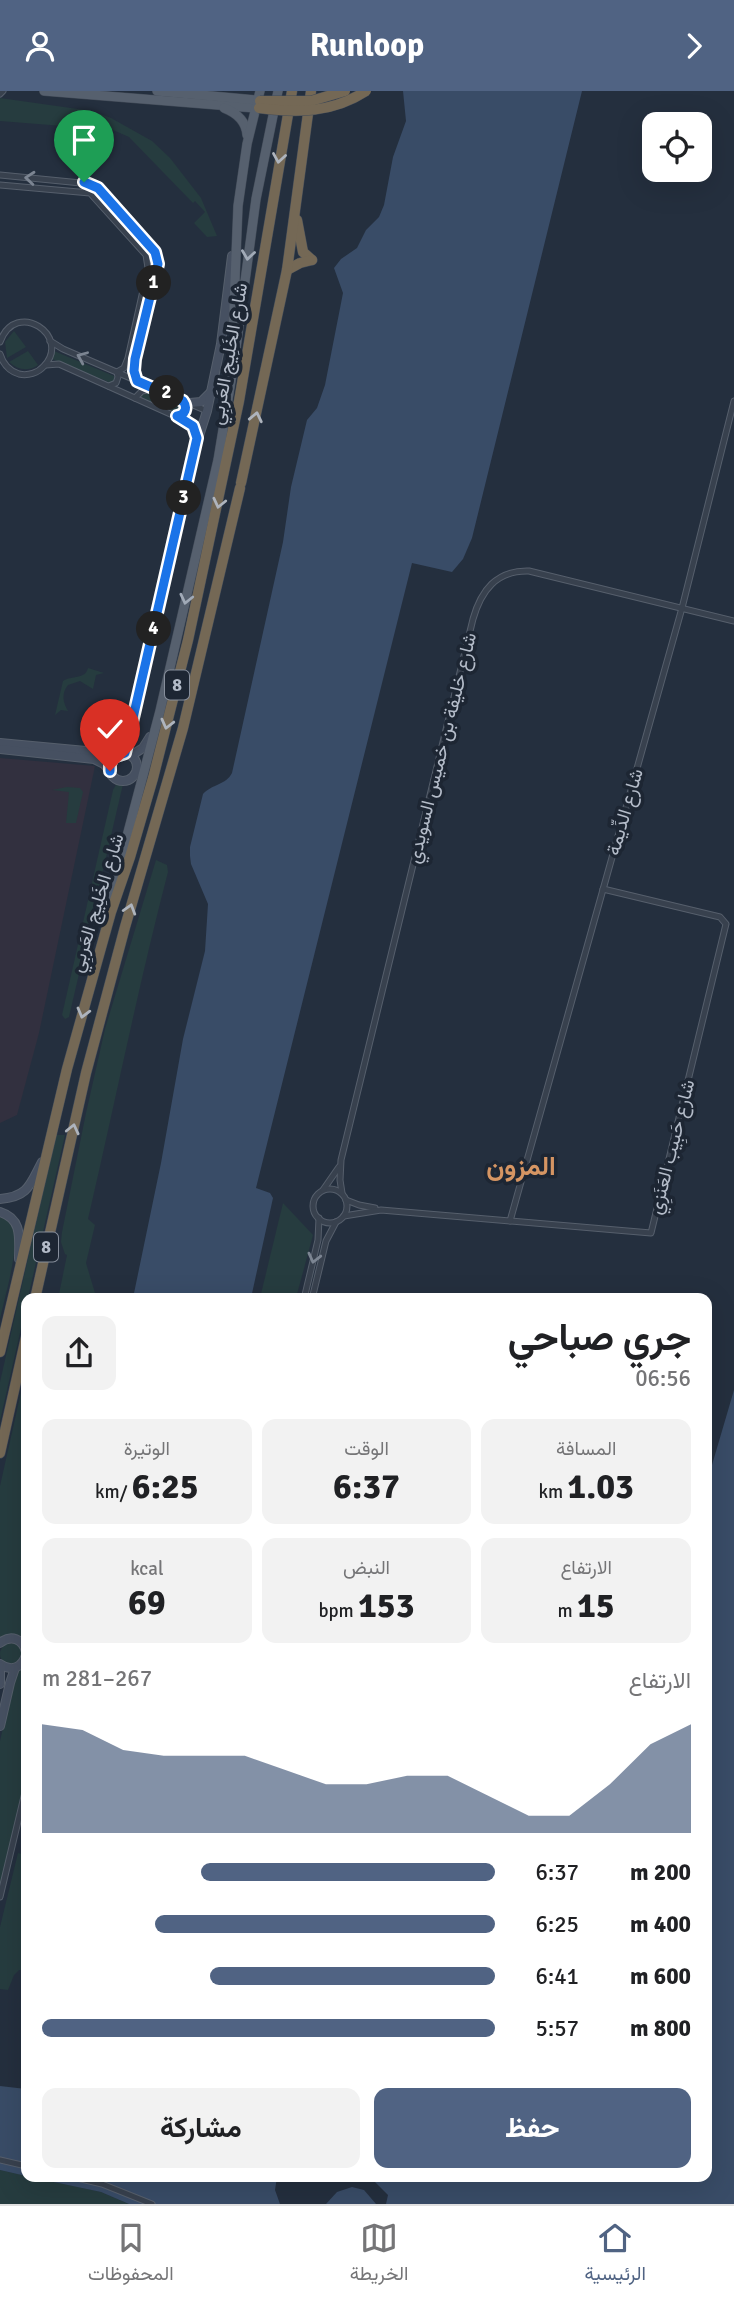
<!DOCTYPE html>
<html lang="ar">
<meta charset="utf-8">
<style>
body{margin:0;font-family:Signika,Vazirmatn,sans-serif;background:#f2f2f2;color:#202124;direction:rtl;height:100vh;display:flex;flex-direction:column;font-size:26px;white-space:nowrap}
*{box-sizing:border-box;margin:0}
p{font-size:23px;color:#757577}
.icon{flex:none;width:38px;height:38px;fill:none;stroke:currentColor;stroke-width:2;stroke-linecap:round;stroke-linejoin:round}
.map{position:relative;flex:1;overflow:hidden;direction:ltr}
.sheet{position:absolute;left:21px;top:1202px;width:691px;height:889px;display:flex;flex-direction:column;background:#fff;border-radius:14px;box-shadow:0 7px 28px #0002;direction:rtl}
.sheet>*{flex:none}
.buttons{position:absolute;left:642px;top:21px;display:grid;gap:14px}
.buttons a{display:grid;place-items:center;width:70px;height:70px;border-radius:14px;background:#fff;box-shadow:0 7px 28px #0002;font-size:35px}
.pin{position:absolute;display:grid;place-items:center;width:60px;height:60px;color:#fff;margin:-72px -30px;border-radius:50% 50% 50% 0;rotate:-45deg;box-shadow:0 0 7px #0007}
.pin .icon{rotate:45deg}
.km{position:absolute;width:35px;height:35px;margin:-18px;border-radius:50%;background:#222;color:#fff;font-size:19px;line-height:35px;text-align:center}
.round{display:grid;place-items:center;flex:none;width:74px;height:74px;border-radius:14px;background:#f2f2f2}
.head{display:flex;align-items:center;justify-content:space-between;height:119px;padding:0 21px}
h1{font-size:38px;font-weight:700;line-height:52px}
.figures{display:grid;grid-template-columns:repeat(3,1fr);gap:10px;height:119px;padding:7px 21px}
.figures div{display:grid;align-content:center;border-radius:14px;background:#f2f2f2;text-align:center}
.figures b{font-size:35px;font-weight:700}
.figures small{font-size:19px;font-weight:400}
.figures p{font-size:19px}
.chart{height:196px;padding:14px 21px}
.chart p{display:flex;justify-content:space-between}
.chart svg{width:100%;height:126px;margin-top:7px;fill:#506383;opacity:.7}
.button{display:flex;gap:14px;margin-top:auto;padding:14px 21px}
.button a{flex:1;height:80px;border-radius:14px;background:#506383;color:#fff;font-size:28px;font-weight:700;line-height:80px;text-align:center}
.button a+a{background:#f2f2f2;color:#202124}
ul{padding:0 21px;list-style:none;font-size:23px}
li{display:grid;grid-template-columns:112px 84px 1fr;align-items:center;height:52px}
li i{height:18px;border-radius:9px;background:#506383}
header{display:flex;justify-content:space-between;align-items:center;height:91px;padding:0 21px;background:#506383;color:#fff;font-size:32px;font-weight:700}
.menu{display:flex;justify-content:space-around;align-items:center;height:98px;border-top:2px solid #e0e0e0;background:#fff;font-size:19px;color:#757577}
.menu a{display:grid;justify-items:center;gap:4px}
.menu .current{color:#506383}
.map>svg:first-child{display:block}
.medical{fill:#32303f}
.green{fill:#263c3f}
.water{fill:#394c67}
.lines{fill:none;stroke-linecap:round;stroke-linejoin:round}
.street-casing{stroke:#565f6c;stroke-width:7}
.secondary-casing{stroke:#565f6c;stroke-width:10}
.primary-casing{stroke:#414a57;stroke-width:10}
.highway-casing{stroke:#434c59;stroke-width:11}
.street{stroke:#38414e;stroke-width:5}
.secondary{stroke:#465061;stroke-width:8}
.primary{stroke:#56606e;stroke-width:9}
.highway{stroke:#746855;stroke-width:10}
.highway-bridge-casing{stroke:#434c59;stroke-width:11;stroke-linecap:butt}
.highway-bridge{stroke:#746855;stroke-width:10}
.oneway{stroke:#aeb4bd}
.oneway2{stroke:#7c8592}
.oneway3{stroke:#a1aab7}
.route-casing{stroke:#fff;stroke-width:14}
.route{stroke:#1a73e8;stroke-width:9}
.labels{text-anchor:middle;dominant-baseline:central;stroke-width:7;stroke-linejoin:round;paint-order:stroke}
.shield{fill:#1d2633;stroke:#878f9c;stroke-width:2}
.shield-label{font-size:18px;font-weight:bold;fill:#b4bcc9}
.street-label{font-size:19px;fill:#b4bcc9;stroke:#1d2633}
.district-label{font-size:26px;font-weight:bold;fill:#d59563;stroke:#1d2633}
</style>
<header><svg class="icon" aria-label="forward" viewBox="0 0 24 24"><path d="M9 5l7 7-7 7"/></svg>Runloop<svg class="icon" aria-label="person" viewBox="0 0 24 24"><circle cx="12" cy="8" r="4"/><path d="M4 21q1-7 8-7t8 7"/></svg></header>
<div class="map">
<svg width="734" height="2113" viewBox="0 0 734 2113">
<rect width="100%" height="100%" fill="#242f3e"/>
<path class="medical" d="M 0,667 L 95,675 L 39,942 L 17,1024 L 0,1032 Z"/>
<g class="green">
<path d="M 0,7 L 92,20 L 111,27 L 152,50 L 170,67 L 201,107 L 217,145 L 207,146 L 194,132 L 205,121 L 195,110 L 193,112 L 129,46 L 113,39 L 0,30 Z"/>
<path d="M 14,240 L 26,256 L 7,267 L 5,251 Z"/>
<path d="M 28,260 L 38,274 C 28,281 18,279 9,271 Z"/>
<path d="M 54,260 L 114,285 L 114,290 L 111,292 L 52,268 Z"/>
<path d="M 146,300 L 151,300 L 180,314 L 182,319 L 180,322 L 175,323 L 139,305 Z"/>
<path d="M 88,577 L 104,582 L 96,584 L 93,598 L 80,590 L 68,594 C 61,603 63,611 68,620 L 61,619 L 55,624 L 63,590 C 72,584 85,589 88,577 Z"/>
<path d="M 121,691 L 123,693 L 69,926 L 65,928 L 62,924 L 113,699 L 117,692 Z"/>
<path d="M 67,696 L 80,697 L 83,701 L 76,732 L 66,732 L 69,701 L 52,699 Z"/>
<path d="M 156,769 L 167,774 L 168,781 C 138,896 115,1012 88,1128 L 95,1134 L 86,1172 L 95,1202 L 94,1207 L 54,1207 L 59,1203 L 67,1164 L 65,1163 L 61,1151 L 62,1141 L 86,1022 L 105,938 Z"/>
<path d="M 56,1044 L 65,1044 L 0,1330 L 0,1291 Z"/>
<path d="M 283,1112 L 313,1144 L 296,1207 L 260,1207 Z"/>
<path d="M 0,1125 C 4,1127 11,1130 13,1135 C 21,1152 4,1209 0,1228 Z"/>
<path d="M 26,1279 L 26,1490 C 22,1509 26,1532 26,1552 L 0,1547 L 0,1395 Z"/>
<circle cx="11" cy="1563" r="11"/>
<path d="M 25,1577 L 26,1686 L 0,1797 L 0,1650 L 14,1587 L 19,1580 Z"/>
<path d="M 18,1762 L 26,1764 L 26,1880 L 19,1879 L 14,1884 L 8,1899 L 0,1898 L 0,1836 Z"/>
<path d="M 0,2079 L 101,2101 L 129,2113 L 0,2113 Z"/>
</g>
<g class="water">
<path d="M 403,0 L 582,0 L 472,447 L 463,468 L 452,481 L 412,472 L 256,1097 L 270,1102 L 273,1107 L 251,1207 L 133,1207 L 161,1072 L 183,948 L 205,860 L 208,813 L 191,773 L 190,765 L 190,756 L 203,703 C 212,693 226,694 232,682 L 283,451 L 291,396 L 307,329 L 317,317 L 325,294 L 343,202 L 334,177 L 341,168 L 357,157 L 366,139 L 379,126 L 384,114 L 393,66 L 406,30 Z"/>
<path d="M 734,1299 L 734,2113 L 386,2113 L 388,2104 L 370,2086 L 707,2086 L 707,1391 Z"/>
<path d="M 0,1995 L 26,1998 L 26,2085 L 0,2079 Z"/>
<path d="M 30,2086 L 277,2086 L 275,2099 L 280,2113 L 129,2113 L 101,2101 Z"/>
<path d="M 352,2096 L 364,2099 L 376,2113 L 326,2113 L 337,2101 Z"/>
</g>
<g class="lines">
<defs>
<g id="street">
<path d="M 0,3 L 3,0"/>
<path d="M 0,84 L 91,93 L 106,106 L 155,161 L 158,173 L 134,278 L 137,290"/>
<path d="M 0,94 L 90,102 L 146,164 L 148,177 L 128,267 L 124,277 L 117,281 L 118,286 L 116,292 L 109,295"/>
<path d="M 50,250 L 63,258 L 207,320"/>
<path d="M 0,251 C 16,207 72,245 44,275 C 38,282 28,285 19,283 C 9,280 3,273 0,263"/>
<path d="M 46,274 L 59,273 L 186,330 L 193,335 L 197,348"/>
<path d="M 135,307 L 142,300 L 152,298"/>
<path d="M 177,325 L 182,324 L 185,320 L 183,310"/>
<circle cx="330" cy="1115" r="17"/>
<path d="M 323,1099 L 339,1076"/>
<path d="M 342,1102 L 340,1089 L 341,1069 L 473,528 C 481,500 496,479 529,480 L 734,530"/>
<path d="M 346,1109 L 359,1114 L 375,1117"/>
<path d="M 344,1125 L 381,1119 L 651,1142 L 726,833 L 720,826 L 603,798"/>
<path d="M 510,1130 L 682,517 L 734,310"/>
<path d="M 304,1208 L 318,1149 L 319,1127"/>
<path d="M 312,1208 L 326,1150 L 336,1131"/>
<path d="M 0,1806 L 26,1697"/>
<path d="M 0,2069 L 26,2075"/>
<path d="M 73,2086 L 102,2093 L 152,2113"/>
</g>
<g id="secondary">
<path d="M 190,312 L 201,311 L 210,302"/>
<path d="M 0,652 L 118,663"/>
<path d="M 0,658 L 94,668 L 104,673 L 110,680"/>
<path d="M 125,662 L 197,351 L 207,320 L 221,253 L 232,165"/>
<circle cx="123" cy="676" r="14"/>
<path d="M 132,664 L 143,657 L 150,646"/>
<path d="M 0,1108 C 28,1106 30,1094 42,1071"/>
<path d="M 0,1121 C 23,1128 19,1148 19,1168"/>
<path d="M 0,1552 C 11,1543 23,1548 26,1561"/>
<path d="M 0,1573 C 11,1581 22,1577 26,1564"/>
<path d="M 0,1575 L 0,1593"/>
<path d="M 0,1635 L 10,1592 L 15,1577"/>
</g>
<g id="primary">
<path d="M 44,0 L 255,17"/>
<path d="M 157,0 L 257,9"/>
<path d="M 224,17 C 237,22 246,30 247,44"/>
<path d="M 233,239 L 238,115 L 247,53 L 260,0"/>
<path d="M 112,810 L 117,783 L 160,620 L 218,369 L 234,272 L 256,108 L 278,0"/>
</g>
<g id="highway">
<path d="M 297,129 L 303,161 L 312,169"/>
<path d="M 287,179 L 300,172 L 312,169"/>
<path d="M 241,392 L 287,179 L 311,0"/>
<path d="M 35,1208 L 86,982 L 125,836 L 183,637 L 240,397"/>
<path d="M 0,1261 L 67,978 L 111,821 L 130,766 L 153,687 L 188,549 L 239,310 L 292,0"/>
<path d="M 0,1362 L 26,1246"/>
</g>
</defs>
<use href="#street" class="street-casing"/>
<use href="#secondary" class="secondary-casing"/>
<use href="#primary" class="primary-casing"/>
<use href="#highway" class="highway-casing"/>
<use href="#street" class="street"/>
<use href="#secondary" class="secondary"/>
<use href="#primary" class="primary"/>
<use href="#highway" class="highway"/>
<defs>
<g id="highway-bridge">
<path d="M 260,10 L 311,10 L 345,0"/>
<path d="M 259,17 C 298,22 332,22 366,0"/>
</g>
</defs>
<use href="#highway-bridge" class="highway-bridge-casing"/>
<use href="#highway-bridge" class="highway-bridge"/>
</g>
<defs><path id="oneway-chevron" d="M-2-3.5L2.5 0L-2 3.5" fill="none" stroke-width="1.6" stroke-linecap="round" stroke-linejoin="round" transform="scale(1.75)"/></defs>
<g class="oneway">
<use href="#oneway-chevron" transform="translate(279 67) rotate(99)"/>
<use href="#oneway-chevron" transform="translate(256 326) rotate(-78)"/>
<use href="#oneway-chevron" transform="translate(219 412) rotate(103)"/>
<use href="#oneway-chevron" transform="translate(167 633) rotate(104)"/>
<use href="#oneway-chevron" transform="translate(130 818) rotate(-73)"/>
<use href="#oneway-chevron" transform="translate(83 922) rotate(105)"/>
<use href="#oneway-chevron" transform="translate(73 1038) rotate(-77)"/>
</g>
<g class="oneway2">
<use href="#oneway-chevron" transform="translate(30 87) rotate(-175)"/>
<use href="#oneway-chevron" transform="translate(82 266) rotate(-157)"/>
<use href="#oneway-chevron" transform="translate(314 1167) rotate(104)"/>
</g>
<g class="oneway3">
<use href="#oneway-chevron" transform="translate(248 164) rotate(98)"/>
<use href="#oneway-chevron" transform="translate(186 508) rotate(103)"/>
</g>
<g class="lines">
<defs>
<path id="route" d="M 84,91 L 98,97 L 155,161 L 158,173 L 135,268 L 134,280 L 137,290 L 183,310 C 188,317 185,324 177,325 L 193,335 L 197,347 L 125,662 L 113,666 L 110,673 L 110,680"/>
</defs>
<use href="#route" class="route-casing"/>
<use href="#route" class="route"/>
</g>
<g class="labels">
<g class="shield">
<rect x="165" y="579.5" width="24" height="29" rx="5"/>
<rect x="34" y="1141.5" width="24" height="29" rx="5"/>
</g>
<g class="shield-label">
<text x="177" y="594">8</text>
<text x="46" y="1156">8</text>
</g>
<g class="street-label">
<text transform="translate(229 263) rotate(-80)">شارع الخَلِيج العَربِي</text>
<text transform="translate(442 657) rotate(-76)">شارع خليفة بن خميس السويدي</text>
<text transform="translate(625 721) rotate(-74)">شارع الدِّيمة</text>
<text transform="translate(97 812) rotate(-73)">شارع الخَلِيج العَربِي</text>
<text transform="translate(672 1056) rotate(-76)">شارع حَبِيب العَنَزِي</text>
</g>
<g class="district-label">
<text x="521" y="1076">المزون</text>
</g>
</g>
</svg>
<div class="buttons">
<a><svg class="icon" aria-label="locate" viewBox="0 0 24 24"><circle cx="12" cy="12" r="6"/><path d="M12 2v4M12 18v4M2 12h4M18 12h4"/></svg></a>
</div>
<div class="pin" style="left:84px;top:91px;background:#1e9e55"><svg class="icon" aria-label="arrive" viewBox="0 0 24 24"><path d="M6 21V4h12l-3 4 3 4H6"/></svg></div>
<div class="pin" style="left:110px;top:680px;background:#d93025"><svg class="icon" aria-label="check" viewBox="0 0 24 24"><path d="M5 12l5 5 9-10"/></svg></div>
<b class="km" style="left:154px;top:192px">1</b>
<b class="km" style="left:167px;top:302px">2</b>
<b class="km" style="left:184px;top:407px">3</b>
<b class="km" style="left:154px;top:538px">4</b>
<section class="sheet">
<div class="head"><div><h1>جري صباحي</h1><p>06:56</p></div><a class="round"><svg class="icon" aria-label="share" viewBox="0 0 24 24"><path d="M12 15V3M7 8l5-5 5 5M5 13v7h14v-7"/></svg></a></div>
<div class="figures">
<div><p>المسافة</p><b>1.03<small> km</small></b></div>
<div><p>الوقت</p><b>6:37</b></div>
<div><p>الوتيرة</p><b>6:25<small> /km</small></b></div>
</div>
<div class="figures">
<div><p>الارتفاع</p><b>15<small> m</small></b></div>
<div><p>النبض</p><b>153<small> bpm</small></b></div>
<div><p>kcal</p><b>69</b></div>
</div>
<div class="chart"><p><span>الارتفاع</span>267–281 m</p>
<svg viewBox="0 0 160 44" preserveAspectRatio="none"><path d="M0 44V6L10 8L20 15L30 17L40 17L50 17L60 22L70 27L80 27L90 24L100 24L110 31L120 38L130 38L140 27L150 13L160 6V44z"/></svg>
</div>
<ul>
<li><b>200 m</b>6:37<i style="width:65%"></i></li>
<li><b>400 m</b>6:25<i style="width:75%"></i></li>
<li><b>600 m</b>6:41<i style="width:63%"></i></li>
<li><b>800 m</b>5:57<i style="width:100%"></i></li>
</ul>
<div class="button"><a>حفظ</a><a>مشاركة</a></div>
</section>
</div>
<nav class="menu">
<a class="current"><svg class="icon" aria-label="home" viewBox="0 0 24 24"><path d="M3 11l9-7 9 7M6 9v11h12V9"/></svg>الرئيسية</a>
<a><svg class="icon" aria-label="map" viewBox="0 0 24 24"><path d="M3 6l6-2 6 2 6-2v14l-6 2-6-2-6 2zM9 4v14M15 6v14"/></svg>الخريطة</a>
<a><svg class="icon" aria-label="saved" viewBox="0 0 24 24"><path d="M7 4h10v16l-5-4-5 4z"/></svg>المحفوظات</a>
</nav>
